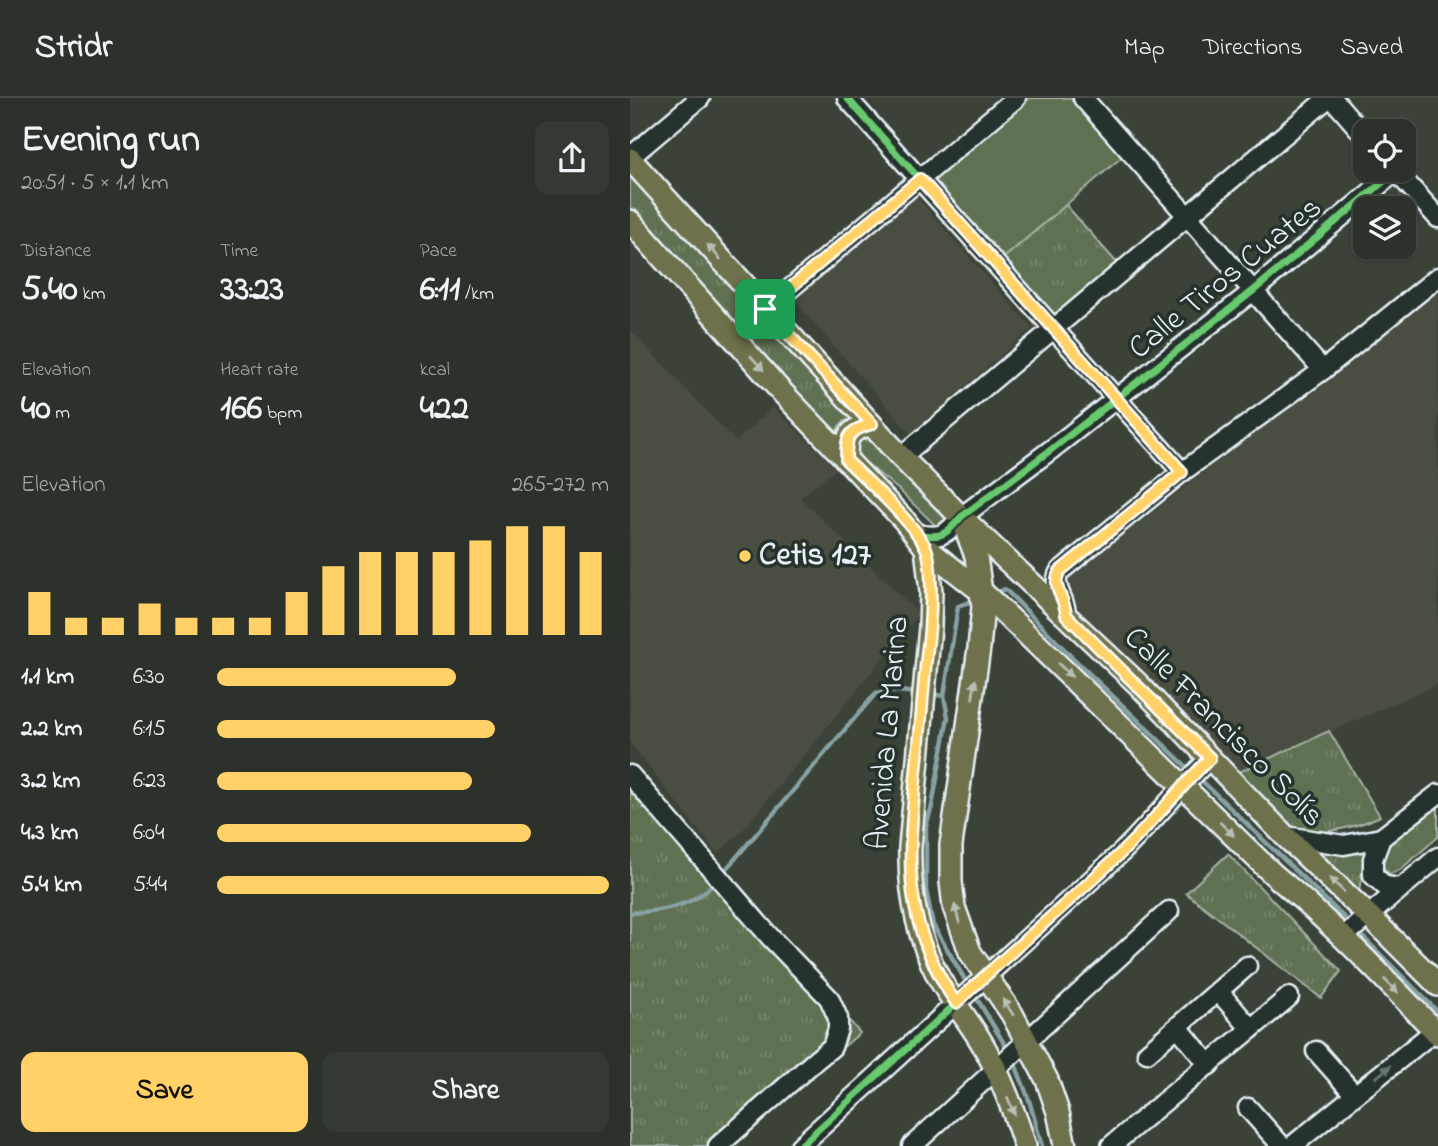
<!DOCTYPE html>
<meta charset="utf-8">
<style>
body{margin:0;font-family:"Indie Flower",sans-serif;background:#343a33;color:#f1f3f6;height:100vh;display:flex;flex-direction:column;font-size:26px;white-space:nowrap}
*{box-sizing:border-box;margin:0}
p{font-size:23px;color:#a6aaa9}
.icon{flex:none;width:38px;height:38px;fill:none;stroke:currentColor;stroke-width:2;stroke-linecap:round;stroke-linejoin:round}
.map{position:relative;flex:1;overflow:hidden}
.panel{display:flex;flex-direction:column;background:#2c322b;width:630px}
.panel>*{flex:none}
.controls{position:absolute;left:723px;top:21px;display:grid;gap:14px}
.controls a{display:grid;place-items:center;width:63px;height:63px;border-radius:14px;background:#2c322b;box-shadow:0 2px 5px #0004,0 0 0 2px #484d47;font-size:35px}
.pin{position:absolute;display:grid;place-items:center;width:60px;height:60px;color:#fff;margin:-30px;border-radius:14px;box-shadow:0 4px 10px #0006}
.round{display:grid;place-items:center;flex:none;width:74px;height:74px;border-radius:14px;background:#343a33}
.head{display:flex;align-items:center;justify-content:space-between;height:119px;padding:0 21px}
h1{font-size:38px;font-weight:800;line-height:52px}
.figures{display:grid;grid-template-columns:repeat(3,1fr);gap:10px;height:119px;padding:7px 21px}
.figures div{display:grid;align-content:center}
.figures b{font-size:35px;font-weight:800}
.figures small{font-size:19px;font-weight:400}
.figures p{font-size:19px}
.chart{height:196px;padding:14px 21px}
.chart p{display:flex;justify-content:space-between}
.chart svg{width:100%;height:126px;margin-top:7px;stroke:#ffd166;stroke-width:6}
.primary-button{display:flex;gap:14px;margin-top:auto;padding:14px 21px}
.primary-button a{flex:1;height:80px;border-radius:14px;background:#ffd166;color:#111;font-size:28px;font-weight:800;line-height:80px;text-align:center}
.primary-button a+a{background:#343a33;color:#f1f3f6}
ul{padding:0 21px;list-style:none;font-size:23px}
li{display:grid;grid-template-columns:112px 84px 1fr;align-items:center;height:52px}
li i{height:18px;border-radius:9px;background:#ffd166}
header{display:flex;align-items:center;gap:42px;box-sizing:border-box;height:98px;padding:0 35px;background:#2c322b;border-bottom:2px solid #484d47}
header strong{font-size:33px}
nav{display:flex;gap:38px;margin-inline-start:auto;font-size:24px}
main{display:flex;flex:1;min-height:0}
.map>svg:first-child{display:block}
.built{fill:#4a4e42}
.grass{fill:url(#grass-tufts);stroke:#a4b1a5;stroke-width:2}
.pitch{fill:#617152;stroke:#a4b1a5;stroke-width:2}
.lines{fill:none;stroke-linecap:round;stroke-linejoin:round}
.stream{stroke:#88a2a4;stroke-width:4.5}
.minor-casing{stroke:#e8f1f8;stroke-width:23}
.major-casing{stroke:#e8f1f8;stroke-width:26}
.minor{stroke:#26332d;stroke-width:18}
.major{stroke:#6e714b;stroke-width:21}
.cycleway-casing{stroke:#26332d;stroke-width:11}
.cycleway{stroke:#67ca6e;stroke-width:7}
.oneway{fill:#b7beb3}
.oneway2{fill:#6a7674}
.route-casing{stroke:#fff;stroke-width:14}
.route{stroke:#ffd166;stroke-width:9}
.poi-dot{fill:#ffd166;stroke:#26332d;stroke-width:2.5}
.labels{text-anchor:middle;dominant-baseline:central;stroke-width:7;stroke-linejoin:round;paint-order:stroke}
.street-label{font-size:32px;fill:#e8f1f8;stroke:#26332d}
.poi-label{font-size:32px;font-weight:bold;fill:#e8f1f8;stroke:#26332d;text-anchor:start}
</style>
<header>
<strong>Stridr</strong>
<nav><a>Map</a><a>Directions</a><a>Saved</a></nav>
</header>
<main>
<section class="panel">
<div class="head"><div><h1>Evening run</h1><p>20:51 · 5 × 1.1 km</p></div><a class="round"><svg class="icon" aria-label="share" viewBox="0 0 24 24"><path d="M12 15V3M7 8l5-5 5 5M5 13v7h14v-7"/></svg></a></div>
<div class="figures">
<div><p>Distance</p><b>5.40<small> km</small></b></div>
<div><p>Time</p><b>33:23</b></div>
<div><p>Pace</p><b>6:11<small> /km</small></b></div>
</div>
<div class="figures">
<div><p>Elevation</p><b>40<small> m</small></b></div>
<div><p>Heart rate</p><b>166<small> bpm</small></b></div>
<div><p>kcal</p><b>422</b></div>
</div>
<div class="chart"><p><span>Elevation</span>265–272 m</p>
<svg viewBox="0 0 160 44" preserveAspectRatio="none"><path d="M5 44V29M15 44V38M25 44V38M35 44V33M45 44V38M55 44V38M65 44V38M75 44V29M85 44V20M95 44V15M105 44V15M115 44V15M125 44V11M135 44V6M145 44V6M155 44V15"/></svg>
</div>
<ul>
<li><b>1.1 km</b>6:30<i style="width:61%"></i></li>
<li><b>2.2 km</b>6:15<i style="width:71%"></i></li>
<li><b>3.2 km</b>6:23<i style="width:65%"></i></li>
<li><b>4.3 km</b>6:04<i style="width:80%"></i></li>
<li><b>5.4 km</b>5:44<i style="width:100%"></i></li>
</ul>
<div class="primary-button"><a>Save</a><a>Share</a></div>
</section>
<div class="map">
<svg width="808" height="1048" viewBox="0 0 808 1048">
<defs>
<pattern id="grass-tufts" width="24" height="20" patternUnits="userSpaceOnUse" patternTransform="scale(1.75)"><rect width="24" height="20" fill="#617152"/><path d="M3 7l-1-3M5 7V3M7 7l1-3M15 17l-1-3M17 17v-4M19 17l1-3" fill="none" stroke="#78866c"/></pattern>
</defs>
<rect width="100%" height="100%" fill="#3b4339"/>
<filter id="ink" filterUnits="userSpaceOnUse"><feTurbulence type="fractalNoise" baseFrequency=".0143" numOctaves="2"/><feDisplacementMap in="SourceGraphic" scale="14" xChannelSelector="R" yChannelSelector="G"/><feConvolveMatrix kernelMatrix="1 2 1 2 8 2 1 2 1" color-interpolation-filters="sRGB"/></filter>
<g filter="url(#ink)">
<g class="built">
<path d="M 281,93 L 402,230 L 281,336 L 160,198 Z"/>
<path d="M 808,193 L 808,586 L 607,675 L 444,511 L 437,480 Z"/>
<path d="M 0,232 L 106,344 L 143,309 L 206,371 L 170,400 L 289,516 L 112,733 L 87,756 L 0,644 Z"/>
</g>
<g class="grass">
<path d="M 0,67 L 224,320 C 213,323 207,326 206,339 L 0,110 Z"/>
<path d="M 436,107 L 487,165 L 421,220 L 370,163 Z"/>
<path d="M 236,336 L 292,389 L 319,426 L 311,433 L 270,393 L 223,354 L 225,338 Z"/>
<path d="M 699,633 L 750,718 C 728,729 687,740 663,729 C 653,724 618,685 607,675 Z"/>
<path d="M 0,668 L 230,935 L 97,1048 L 0,1048 Z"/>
<path d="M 808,700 L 808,739 L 770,772 L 760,776 L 751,768 L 751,751 Z"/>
<path d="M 685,753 L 713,755 L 735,754 L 729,793 Z"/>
<path d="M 598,756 L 711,873 L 691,900 L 556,795 Z"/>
</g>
<path class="pitch" d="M 400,0 L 440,0 L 492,59 L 370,163 L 302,84 Z"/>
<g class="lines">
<g class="stream">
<path d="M 363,496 L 375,491 L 446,563 L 562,674"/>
<path d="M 299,596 L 314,598 L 318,619 L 302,708 L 296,728 L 296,792 L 303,827 L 338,887"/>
<path d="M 314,598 L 328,508 L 345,502"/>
<path d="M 569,680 L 721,826"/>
<path d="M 93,775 L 246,595 L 260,592 L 287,595"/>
<path d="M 0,815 C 30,813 64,809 85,784"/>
<path d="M 727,833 L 808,914"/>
<path d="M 343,894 L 378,952"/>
<path d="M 384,963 L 399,1002 L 412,1048"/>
</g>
<defs>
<g id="minor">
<path d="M 217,0 L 552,374"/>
<path d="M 453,0 L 693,272"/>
<path d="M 702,0 L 735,38"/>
<path d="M 0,59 L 70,0"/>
<path d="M 765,72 L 808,120"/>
<path d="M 136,211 L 386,0"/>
<path d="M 271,359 L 698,0"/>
<path d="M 285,436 C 310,440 315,439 331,419 L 422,351 L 623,193 L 766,73"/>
<path d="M 436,517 C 437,501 420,488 430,473 L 552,374 L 693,272 L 808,179"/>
<path d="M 0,677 L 141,840 L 199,900 L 208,920 L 208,931 L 202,949 L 186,962 L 88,1048"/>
<path d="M 655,738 L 714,747 L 751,740 L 808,696"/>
<path d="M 751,740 L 743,761 L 743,777 L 755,788 L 770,790"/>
<path d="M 713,839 L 808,759"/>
<path d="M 589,894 L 621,931"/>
<path d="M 548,929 L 579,967"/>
<path d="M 686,953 L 725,997"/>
<path d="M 517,955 L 617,868"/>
<path d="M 618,1010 L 652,1048"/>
<path d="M 170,1048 L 493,753 C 523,723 550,690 580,660"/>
<path d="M 282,1048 L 539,813"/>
<path d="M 481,1048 L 659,899"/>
<path d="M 662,1048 L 808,930"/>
</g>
<g id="major">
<path d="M 0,61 L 271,359 L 331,419 L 507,585 L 655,738 L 739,818 L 808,887"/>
<path d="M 0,123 L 149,291 L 274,422 L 296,450 L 352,494 L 385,525 L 643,776 C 702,825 755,881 808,936"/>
<path d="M 216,362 C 216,337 218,333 241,326"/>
<path d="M 333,424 L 346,458 L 353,509 L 349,550 L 321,747 L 321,784 L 324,809 L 340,854 L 382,916 L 417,982 L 428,1014 L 435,1048"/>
<path d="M 296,450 L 301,494 L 300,529 L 280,749 C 279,793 287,838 308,878 C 322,904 343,927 357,954 C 373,984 385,1016 395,1048"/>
</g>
</defs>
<use href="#minor" class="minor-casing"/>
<use href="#major" class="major-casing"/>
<use href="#minor" class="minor"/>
<use href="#major" class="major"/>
<defs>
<g id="cycleway">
<path d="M 217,0 L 552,374"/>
<path d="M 285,436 C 310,440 315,439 331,419 L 422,351 L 623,193 L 766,73"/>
<path d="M 170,1048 L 493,753 C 523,723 550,690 580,660"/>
</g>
</defs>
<use href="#cycleway" class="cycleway-casing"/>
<use href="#cycleway" class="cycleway"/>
</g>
<defs><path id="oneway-solid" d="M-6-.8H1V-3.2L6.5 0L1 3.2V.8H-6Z" transform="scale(1.75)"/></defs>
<g class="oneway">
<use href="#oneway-solid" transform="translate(84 154) rotate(-132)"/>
<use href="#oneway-solid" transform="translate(127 265) rotate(48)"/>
<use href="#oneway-solid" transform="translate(435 572) rotate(44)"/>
<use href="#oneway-solid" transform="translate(344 591) rotate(-82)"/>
<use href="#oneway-solid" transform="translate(597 731) rotate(44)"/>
<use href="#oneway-solid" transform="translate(707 787) rotate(-136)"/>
<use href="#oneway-solid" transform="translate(327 816) rotate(-105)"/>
<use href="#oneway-solid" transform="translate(761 888) rotate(46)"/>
<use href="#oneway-solid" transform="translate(378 909) rotate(-123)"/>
<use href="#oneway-solid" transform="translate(381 1008) rotate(68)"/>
</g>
<use class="oneway2" href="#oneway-solid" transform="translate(753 974) rotate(-39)"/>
</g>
<g class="lines" filter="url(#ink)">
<defs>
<path id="route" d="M 290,81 L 552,374 L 430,473 C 420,488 436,501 436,517 L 580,660 C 550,690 523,724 492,754 C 438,805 380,854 326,905 C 270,822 278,760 287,665 C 291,628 293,591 297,554 C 300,532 305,466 295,448 C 281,423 238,383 216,362 C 216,337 218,333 242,326 L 135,211 Z"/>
</defs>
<use href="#route" class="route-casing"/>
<use href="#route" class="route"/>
</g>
<circle class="poi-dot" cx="115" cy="458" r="7"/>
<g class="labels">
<g class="street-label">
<text transform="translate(596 181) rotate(-39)">Calle Tiros Cuates</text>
<text transform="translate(593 630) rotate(45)">Calle Francisco Solís</text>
<text transform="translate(259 635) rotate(-85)">Avenida La Marina</text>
</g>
<g class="poi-label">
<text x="129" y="458">Cetis 127</text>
</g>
</g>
</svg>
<div class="controls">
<a><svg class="icon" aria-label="locate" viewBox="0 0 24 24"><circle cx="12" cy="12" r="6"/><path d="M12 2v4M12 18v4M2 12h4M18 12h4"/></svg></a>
<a><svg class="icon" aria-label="layers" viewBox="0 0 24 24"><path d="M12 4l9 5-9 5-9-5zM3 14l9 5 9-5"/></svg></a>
</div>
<div class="pin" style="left:135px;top:211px;background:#1e9e55"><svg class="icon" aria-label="arrive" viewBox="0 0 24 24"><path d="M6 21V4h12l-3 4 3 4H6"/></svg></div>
</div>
</main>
